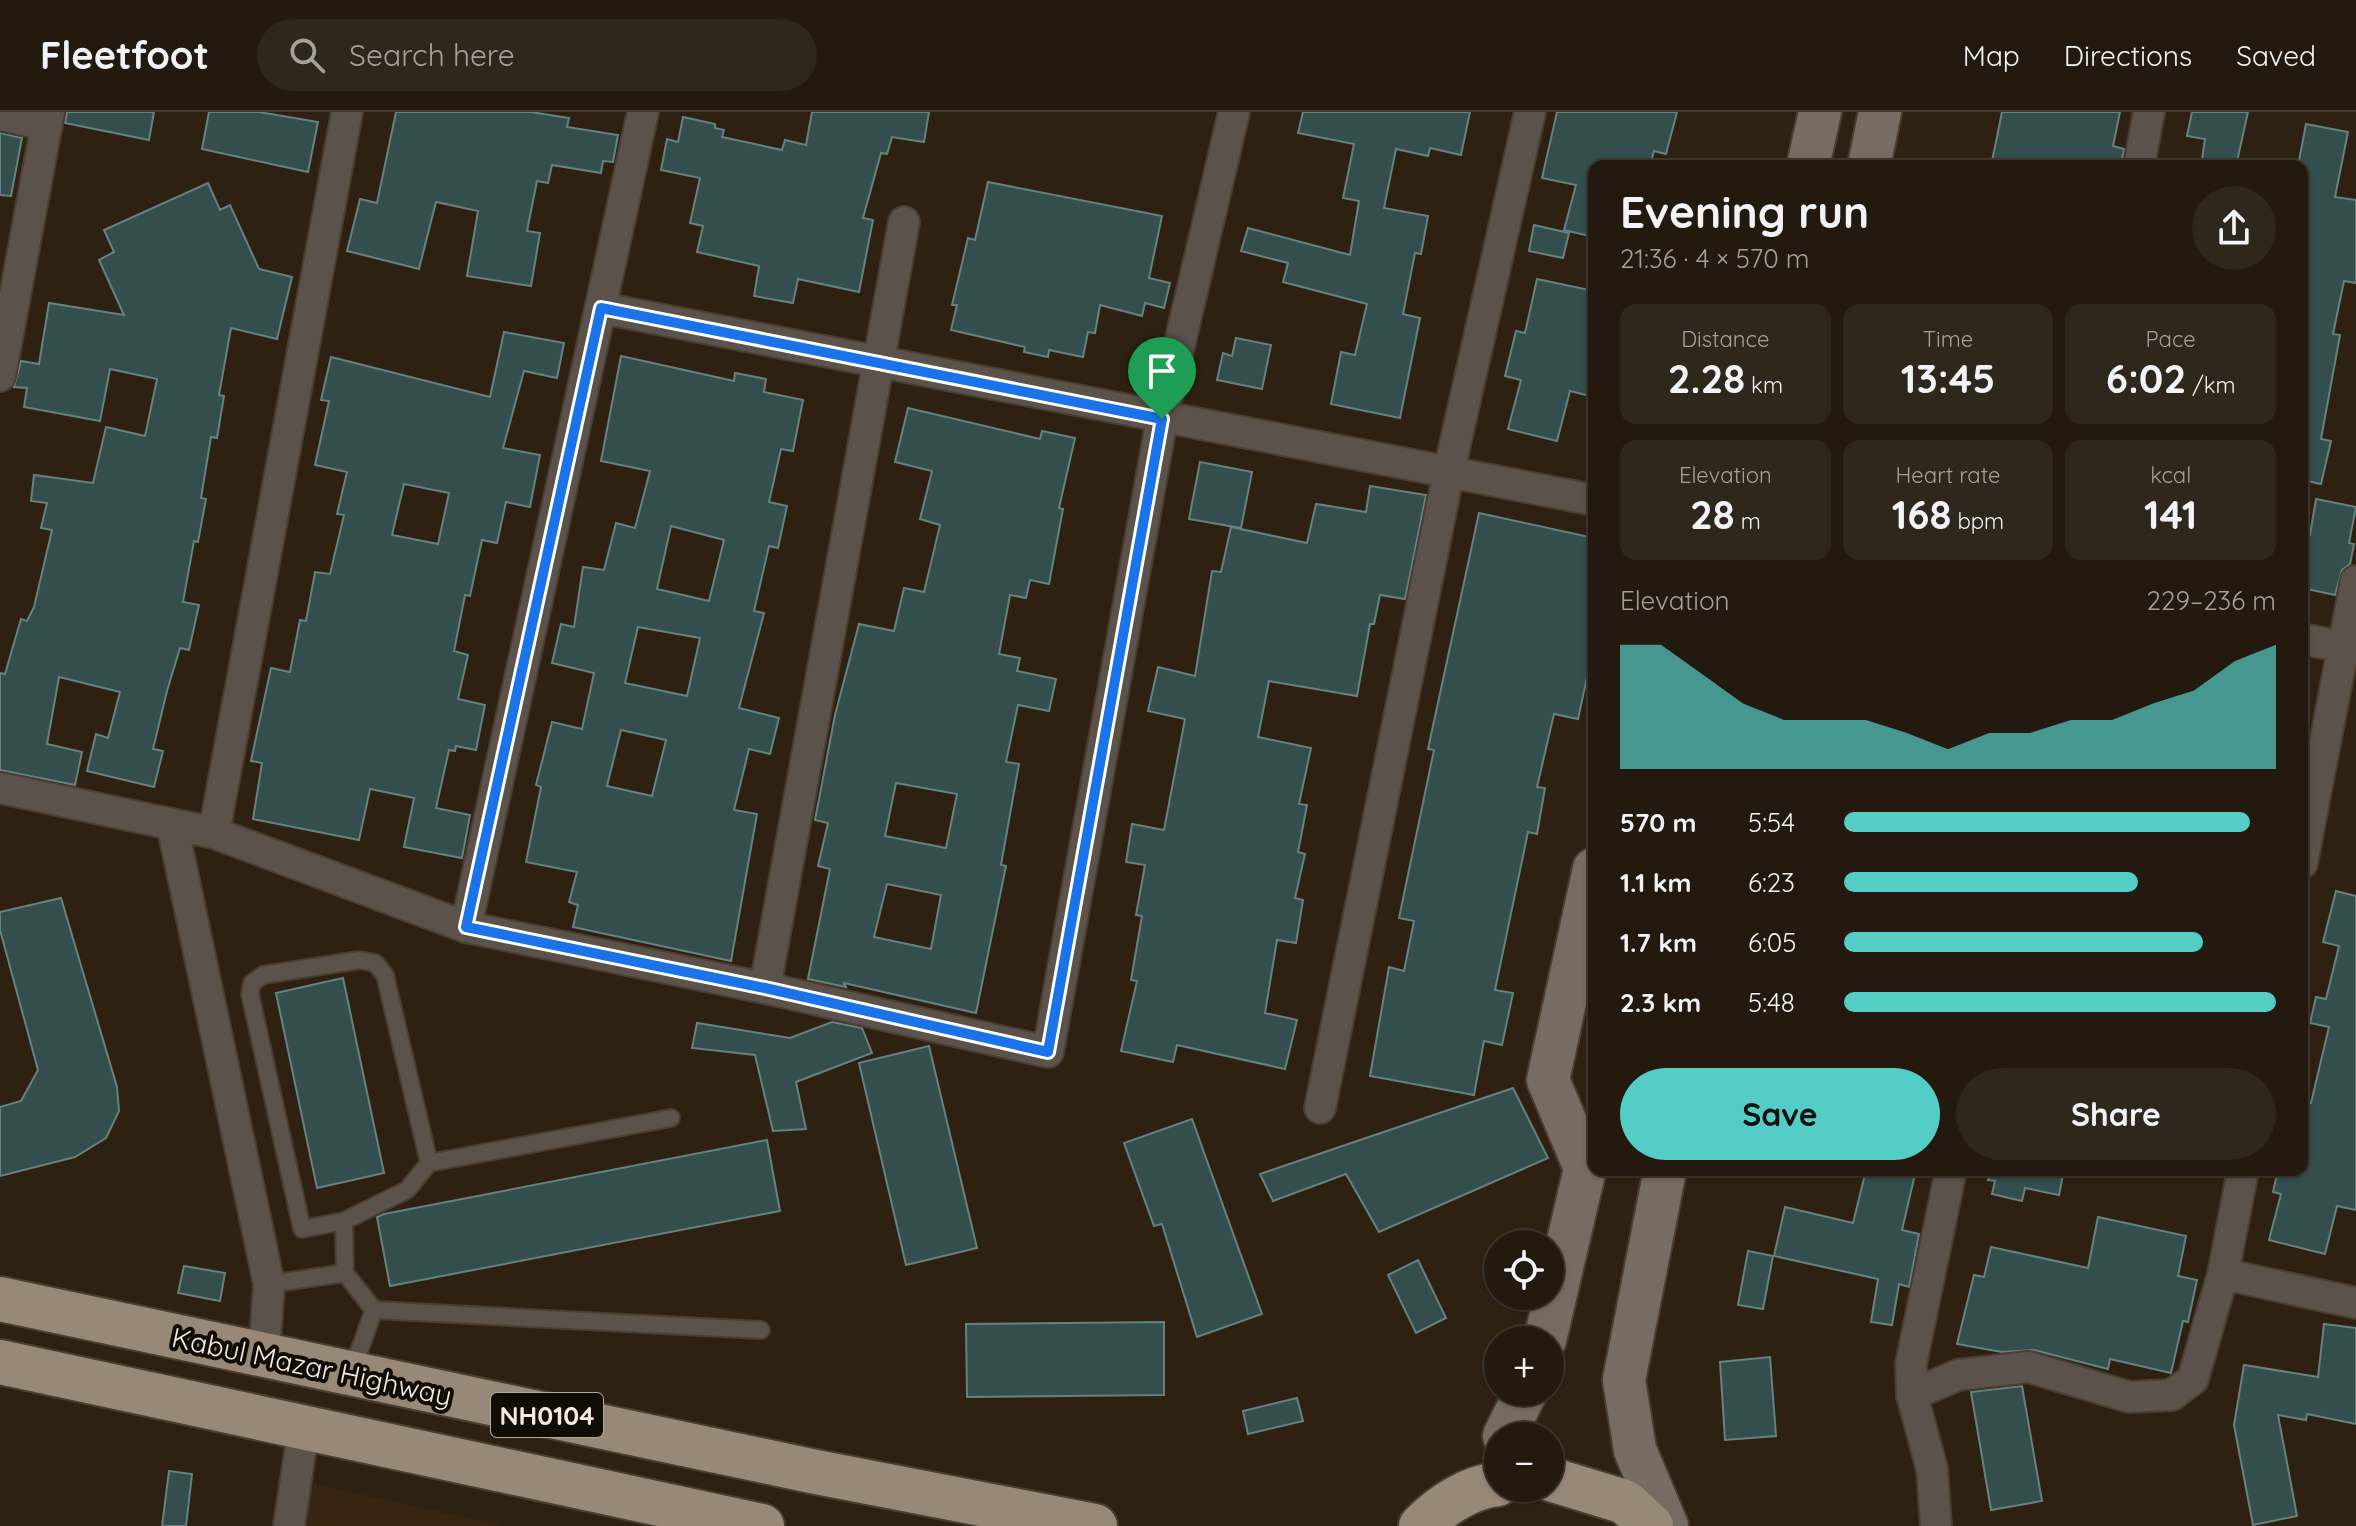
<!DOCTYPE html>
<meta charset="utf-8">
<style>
body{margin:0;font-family:Quicksand,sans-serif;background:#2f261c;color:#f1f3f6;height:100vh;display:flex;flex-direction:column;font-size:30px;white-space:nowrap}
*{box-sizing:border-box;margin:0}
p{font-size:26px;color:#a3a09e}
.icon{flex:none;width:44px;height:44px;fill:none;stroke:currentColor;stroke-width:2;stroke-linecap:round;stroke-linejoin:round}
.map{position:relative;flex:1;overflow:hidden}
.side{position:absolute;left:1588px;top:48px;width:720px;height:1016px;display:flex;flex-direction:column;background:#23190e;border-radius:16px;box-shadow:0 2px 6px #0004,0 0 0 2px #40382e}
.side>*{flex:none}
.tools{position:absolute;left:1484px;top:1118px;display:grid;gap:16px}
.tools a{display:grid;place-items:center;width:80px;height:80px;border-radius:50%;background:#23190e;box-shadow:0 2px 6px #0004,0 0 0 2px #40382e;font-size:40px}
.pin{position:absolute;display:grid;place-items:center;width:68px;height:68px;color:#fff;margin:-82px -34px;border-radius:50% 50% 50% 0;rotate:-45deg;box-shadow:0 0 8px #0007}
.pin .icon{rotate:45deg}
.round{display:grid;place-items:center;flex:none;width:84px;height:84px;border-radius:42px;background:#2f261c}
.headline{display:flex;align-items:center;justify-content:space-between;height:136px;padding:0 32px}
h1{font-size:44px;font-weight:700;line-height:60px}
.figures{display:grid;grid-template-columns:repeat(3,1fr);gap:12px;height:136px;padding:8px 32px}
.figures div{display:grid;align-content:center;border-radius:16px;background:#2f261c;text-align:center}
.figures b{font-size:40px;font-weight:700}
.figures small{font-size:22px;font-weight:400}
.figures p{font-size:22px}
.chart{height:224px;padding:16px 32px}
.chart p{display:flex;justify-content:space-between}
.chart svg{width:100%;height:144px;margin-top:8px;fill:#54cdc7;opacity:.7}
.button{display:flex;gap:16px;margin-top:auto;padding:16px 32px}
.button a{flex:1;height:92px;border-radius:48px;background:#54cdc7;color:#111;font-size:32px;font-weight:700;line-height:92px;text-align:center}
.button a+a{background:#2f261c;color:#f1f3f6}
ul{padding:0 32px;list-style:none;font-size:26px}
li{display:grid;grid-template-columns:128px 96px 1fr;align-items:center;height:60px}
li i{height:20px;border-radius:10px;background:#54cdc7}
header{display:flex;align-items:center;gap:48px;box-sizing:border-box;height:112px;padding:0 40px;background:#23190e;border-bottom:2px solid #40382e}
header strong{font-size:38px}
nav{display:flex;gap:44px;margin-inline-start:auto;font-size:28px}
.search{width:560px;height:72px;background:#2f261c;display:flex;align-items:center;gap:20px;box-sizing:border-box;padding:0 28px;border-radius:44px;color:#a3a09e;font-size:30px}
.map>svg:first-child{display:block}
.built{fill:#392612}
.building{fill:#334e4c;stroke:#658280;stroke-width:2;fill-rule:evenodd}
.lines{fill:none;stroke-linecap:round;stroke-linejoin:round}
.service-casing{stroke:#4b3d2f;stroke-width:20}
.minor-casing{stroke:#4b3d2f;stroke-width:34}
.secondary-casing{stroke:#4b3d2f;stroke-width:46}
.trunk-casing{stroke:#4b3d2f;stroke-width:48}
.service{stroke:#5a524b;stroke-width:16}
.minor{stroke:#5a524b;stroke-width:30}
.secondary{stroke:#776c61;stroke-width:42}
.trunk{stroke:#988878;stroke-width:44}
.route-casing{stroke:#fff;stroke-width:16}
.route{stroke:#1a73e8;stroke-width:10}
.labels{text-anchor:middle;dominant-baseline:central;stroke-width:8;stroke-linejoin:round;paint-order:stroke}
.shield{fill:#120c06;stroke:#b0a79f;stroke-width:2}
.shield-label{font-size:26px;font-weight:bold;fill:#f4eae1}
.street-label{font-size:28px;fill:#f4eae1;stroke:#120c06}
</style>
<header>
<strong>Fleetfoot</strong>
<div class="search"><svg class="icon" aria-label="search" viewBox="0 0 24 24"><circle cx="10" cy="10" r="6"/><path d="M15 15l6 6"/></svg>Search here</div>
<nav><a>Map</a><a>Directions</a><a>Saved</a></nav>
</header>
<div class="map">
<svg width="2356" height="1414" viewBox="0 0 2356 1414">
<rect width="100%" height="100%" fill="#2f2112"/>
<path class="built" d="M 296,1368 L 504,1414 L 289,1414 Z"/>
<g class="building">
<path d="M 67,0 L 154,0 L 149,28 L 65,11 Z"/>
<path d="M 209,0 L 259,0 L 318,10 L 308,60 L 202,37 Z"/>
<path d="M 396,0 L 531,0 L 569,6 L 567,15 L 618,23 L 613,50 L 603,49 L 601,61 L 552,53 L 548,71 L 537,69 L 527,119 L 540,121 L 531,174 L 467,164 L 478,99 L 436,90 L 419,157 L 347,139 L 360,87 L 377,91 Z"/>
<path d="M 812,0 L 929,0 L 924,30 L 892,25 L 887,42 L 881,41 L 863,106 L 873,108 L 859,180 L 798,167 L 793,191 L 754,184 L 759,154 L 697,140 L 703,114 L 690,111 L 700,66 L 661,58 L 667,27 L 678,30 L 683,5 L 715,12 L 715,16 L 724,18 L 722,25 L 782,38 L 785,28 L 806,33 Z"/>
<path d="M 1303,0 L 1470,0 L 1461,43 L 1430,36 L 1428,44 L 1396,37 L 1384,96 L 1428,104 L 1421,142 L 1415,141 L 1403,202 L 1420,206 L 1400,306 L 1331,292 L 1341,240 L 1355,243 L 1367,192 L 1283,170 L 1288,151 L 1241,139 L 1248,116 L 1350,143 L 1359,89 L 1343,86 L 1354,32 L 1298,21 Z"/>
<path d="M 1557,0 L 1677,0 L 1666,42 L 1654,39 L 1650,54 L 1594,54 L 1594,125 L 1564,118 L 1576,73 L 1542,66 Z"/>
<path d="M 2002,0 L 2120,0 L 2113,34 L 2124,37 L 2121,54 L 1991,54 Z"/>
<path d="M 2192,0 L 2248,0 L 2236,54 L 2201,54 L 2205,27 L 2187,24 Z"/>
<path d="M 2306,12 L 2348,20 L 2335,85 L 2356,88 L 2356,171 L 2344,169 L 2333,222 L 2340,223 L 2321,327 L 2331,329 L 2321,372 L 2302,368 L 2302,54 L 2298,54 Z"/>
<path d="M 0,21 L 22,26 L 11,84 L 0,83 Z"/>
<path d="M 988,70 L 1162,104 L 1149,166 L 1170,171 L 1164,196 L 1145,191 L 1142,204 L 1100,193 L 1095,221 L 1088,220 L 1083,245 L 1049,238 L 1048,245 L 1024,240 L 1025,235 L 951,218 L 957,193 L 952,193 L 968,126 L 975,128 Z"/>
<path d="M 208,71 L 220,98 L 230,93 L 259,157 L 292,165 L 277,227 L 231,216 L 219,283 L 224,284 L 217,326 L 211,325 L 201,386 L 206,387 L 198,430 L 194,429 L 183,490 L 199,493 L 189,538 L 180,536 L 167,579 L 153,637 L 163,639 L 154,675 L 87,659 L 96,622 L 108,626 L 120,580 L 59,565 L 47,632 L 82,640 L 75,673 L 0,658 L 0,561 L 5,562 L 21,507 L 27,509 L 34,495 L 52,418 L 41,416 L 47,391 L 31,389 L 34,363 L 93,371 L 106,315 L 145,324 L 157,267 L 110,257 L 100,309 L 24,295 L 27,276 L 14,275 L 21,249 L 39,252 L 49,191 L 124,203 L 99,148 L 114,140 L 104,118 Z"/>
<path d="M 1534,113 L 1569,121 L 1563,146 L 1529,139 Z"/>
<path d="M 1537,167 L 1594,179 L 1594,285 L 1570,279 L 1557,329 L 1508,317 L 1521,268 L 1505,264 L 1516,219 L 1525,221 Z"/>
<path d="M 504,220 L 564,231 L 557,266 L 524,259 L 503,336 L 540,343 L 530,395 L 506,390 L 497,431 L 482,428 L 470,484 L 465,483 L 454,539 L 468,543 L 458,587 L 485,593 L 476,638 L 456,634 L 455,639 L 449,638 L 436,696 L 470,703 L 462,746 L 404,735 L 414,686 L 370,677 L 359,728 L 253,707 L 262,651 L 251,649 L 271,556 L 290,560 L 300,508 L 306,509 L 315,460 L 330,462 L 344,403 L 337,402 L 347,360 L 315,353 L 329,289 L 321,288 L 331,245 L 490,285 ZM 404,372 L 449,381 L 438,432 L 392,423 Z"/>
<path d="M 1236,226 L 1271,233 L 1262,277 L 1217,268 L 1223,241 L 1232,244 Z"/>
<path d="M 621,244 L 734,269 L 735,261 L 766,267 L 764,280 L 803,288 L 793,339 L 781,337 L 769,390 L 787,394 L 778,436 L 769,434 L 754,499 L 764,501 L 739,596 L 779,606 L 770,642 L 749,637 L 734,698 L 757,702 L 731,849 L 573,815 L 578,793 L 569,790 L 577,760 L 526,750 L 541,675 L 536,673 L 552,610 L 582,617 L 594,561 L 552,551 L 561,512 L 574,515 L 583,455 L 604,458 L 616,411 L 635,416 L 650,359 L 601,349 ZM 671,414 L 724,428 L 709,489 L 657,477 ZM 638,515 L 700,526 L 687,584 L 625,571 ZM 621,618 L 666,628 L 652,684 L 607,674 Z"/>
<path d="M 908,296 L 1040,327 L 1042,319 L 1075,326 L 1059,396 L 1063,397 L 1049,472 L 1030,468 L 1026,486 L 1010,483 L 999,542 L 1020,546 L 1017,559 L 1056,567 L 1049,599 L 1018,593 L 1006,650 L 1019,652 L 1001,753 L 1006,754 L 976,901 L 844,871 L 846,875 L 808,867 L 830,757 L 818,754 L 828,711 L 815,708 L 835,603 L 859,512 L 894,519 L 904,476 L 924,480 L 940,413 L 920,407 L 932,359 L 895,350 ZM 896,671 L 957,682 L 946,736 L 885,724 ZM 887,772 L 941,783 L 931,837 L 874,825 Z"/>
<path d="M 1200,350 L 1252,360 L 1241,416 L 1189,407 Z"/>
<path d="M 1370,374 L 1426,383 L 1405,487 L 1380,483 L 1374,512 L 1370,512 L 1357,584 L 1269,569 L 1258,625 L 1311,636 L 1299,692 L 1307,693 L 1298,740 L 1305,742 L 1295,786 L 1303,788 L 1296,831 L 1277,828 L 1265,901 L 1297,908 L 1285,957 L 1177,933 L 1173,950 L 1121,939 L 1137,869 L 1131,868 L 1142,804 L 1136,803 L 1145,753 L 1126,750 L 1132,712 L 1164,718 L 1185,607 L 1148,599 L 1158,555 L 1195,564 L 1212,459 L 1221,460 L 1231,415 L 1307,431 L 1316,392 L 1366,400 Z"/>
<path d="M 2316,387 L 2356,395 L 2349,431 L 2354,432 L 2350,452 L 2342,458 L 2335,483 L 2302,476 L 2302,422 L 2310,423 Z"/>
<path d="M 1479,401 L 1594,426 L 1594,533 L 1578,607 L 1554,602 L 1537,675 L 1545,676 L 1537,722 L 1528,720 L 1495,878 L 1513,881 L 1502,933 L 1484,929 L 1474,983 L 1370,964 L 1389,855 L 1404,859 L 1414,809 L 1399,806 L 1434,638 L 1428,637 Z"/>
<path d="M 2336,779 L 2356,784 L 2356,1098 L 2337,1094 L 2325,1142 L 2269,1128 L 2281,1082 L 2273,1080 L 2278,1058 L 2302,1058 L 2302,989 L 2311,991 L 2329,915 L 2310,911 L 2316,885 L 2326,887 L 2339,834 L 2323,830 Z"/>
<path d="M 61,786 L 117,975 L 119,999 L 106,1026 L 75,1045 L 0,1064 L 0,995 L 21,989 L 38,958 L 0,818 L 0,800 Z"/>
<path d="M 343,866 L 384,1061 L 317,1076 L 276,881 Z"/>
<path d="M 832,910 L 862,916 L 872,941 L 796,970 L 806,1017 L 773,1019 L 755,943 L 692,936 L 697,911 L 790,926 Z"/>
<path d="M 929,934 L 977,1136 L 906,1153 L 859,951 Z"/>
<path d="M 1513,976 L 1548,1046 L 1379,1120 L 1346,1062 L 1273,1089 L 1260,1062 Z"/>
<path d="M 1192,1007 L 1262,1202 L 1197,1225 L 1162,1112 L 1154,1114 L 1124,1031 Z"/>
<path d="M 767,1028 L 780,1099 L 390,1174 L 377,1105 L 384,1102 Z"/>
<path d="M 1866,1058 L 1916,1058 L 1902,1118 L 1919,1122 L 1909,1175 L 1899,1172 L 1892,1213 L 1871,1210 L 1878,1167 L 1774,1144 L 1785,1095 L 1853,1111 Z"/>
<path d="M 1990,1058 L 2064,1058 L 2059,1083 L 2025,1076 L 2022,1089 L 1992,1082 L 1995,1069 L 1988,1068 Z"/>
<path d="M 2098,1105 L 2186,1124 L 2178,1164 L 2197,1168 L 2188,1210 L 2183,1209 L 2171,1261 L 2110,1247 L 2108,1257 L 2034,1238 L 2002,1240 L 1957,1232 L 1974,1163 L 1984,1165 L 1991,1135 L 2088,1156 Z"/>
<path d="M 1748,1139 L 1773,1144 L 1763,1197 L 1738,1193 Z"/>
<path d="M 1418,1148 L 1446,1206 L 1416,1221 L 1388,1163 Z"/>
<path d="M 184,1154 L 225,1161 L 220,1189 L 178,1181 Z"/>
<path d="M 1164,1210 L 1164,1283 L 967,1285 L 966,1212 Z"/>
<path d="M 2324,1212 L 2356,1216 L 2356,1312 L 2307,1302 L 2306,1308 L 2278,1303 L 2297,1404 L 2253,1413 L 2234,1313 L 2244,1253 L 2318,1265 Z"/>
<path d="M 1770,1245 L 1776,1324 L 1725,1328 L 1720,1250 Z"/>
<path d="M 2022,1274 L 2042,1389 L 1991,1398 L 1971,1280 Z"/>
<path d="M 1297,1286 L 1303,1309 L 1248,1322 L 1243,1299 Z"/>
<path d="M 169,1359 L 192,1362 L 186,1414 L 162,1414 Z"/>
</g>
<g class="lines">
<defs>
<g id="service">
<path d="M 429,1051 L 385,863 L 375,851 L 359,848 L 263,863 L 252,871 L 250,882 L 302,1117 L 344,1109 L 407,1078 L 429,1051 L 671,1006"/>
<path d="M 344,1109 L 345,1161 L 374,1198 L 761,1218"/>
<path d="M 269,1172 L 345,1161"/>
<path d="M 351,1261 L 374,1198"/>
</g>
<g id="minor">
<path d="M 0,3 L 47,13"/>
<path d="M 2139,54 L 2149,0"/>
<path d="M 601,196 L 1594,388"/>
<path d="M 0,264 L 49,0"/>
<path d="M 2302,527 L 2356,537"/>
<path d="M 0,676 L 214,721 L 466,815 L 765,876 L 1048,940 L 1162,307 L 1234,0"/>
<path d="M 172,712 L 269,1172 L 264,1244"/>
<path d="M 214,721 L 347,0"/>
<path d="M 2302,751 L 2356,469"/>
<path d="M 466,815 L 643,0"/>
<path d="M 765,876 L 904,110"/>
<path d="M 1320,996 L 1449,359 L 1530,0"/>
<path d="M 2223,1162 L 2356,1191"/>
<path d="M 1912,1283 L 1958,1263 L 2029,1255 L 2129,1285 L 2172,1283 L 2193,1267 L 2223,1162 L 2243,1058"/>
<path d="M 289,1414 L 304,1314"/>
<path d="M 1936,1414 L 1932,1357 L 1912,1283 L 1911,1252 L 1951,1058"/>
</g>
<g id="secondary">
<path d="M 1808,54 L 1820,0"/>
<path d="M 1869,54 L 1880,0"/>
<path d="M 1585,1056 L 1548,968 L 1594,757"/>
<path d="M 1665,1058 L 1624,1268 L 1635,1338 L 1667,1414"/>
<path d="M 1545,1228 L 1591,1031"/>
<path d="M 1504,1324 L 1526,1280"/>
</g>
<g id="trunk">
<path d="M 0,1187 L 816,1360 L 1095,1414"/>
<path d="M 0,1250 L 762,1414"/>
<path d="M 1550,1367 L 1625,1390 L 1651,1414"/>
<path d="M 1421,1414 C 1441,1394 1469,1375 1498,1372"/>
</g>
</defs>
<use href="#service" class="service-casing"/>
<use href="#minor" class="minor-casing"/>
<use href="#secondary" class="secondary-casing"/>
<use href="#trunk" class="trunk-casing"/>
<use href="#service" class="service"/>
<use href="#minor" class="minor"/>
<use href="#secondary" class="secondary"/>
<use href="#trunk" class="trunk"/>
</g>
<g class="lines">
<defs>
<path id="route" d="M 601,196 L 1162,307 L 1048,940 L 765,876 L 466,815 Z"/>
</defs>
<use href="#route" class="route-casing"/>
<use href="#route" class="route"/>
</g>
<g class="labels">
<rect class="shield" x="491" y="1281" width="112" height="44" rx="6"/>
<g class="shield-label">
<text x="547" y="1303">NH0104</text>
</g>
<g class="street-label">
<text transform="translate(312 1254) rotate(12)">Kabul Mazar Highway</text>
</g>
</g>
</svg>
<div class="tools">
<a><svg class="icon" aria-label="locate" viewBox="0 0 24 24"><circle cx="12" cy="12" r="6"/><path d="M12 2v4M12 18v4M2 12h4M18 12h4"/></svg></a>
<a>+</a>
<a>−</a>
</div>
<div class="pin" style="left:1162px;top:307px;background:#1e9e55"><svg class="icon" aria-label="arrive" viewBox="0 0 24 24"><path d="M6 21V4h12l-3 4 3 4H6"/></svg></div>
<section class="side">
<div class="headline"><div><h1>Evening run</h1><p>21:36 · 4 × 570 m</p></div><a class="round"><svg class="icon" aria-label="share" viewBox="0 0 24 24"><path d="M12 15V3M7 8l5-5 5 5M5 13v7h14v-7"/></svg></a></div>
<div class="figures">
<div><p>Distance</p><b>2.28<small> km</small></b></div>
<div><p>Time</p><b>13:45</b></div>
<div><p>Pace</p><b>6:02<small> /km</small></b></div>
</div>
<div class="figures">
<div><p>Elevation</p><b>28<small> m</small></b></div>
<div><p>Heart rate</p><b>168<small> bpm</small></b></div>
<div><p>kcal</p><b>141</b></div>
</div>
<div class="chart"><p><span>Elevation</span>229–236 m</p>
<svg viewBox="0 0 160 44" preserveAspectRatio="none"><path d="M0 44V6L10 6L20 15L30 24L40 29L50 29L60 29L70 33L80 38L90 33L100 33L110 29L120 29L130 24L140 20L150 11L160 6V44z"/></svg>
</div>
<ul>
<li><b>570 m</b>5:54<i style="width:94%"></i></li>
<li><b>1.1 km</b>6:23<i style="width:68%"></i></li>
<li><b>1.7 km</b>6:05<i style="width:83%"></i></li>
<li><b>2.3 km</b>5:48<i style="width:100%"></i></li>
</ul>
<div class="button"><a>Save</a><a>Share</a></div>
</section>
</div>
